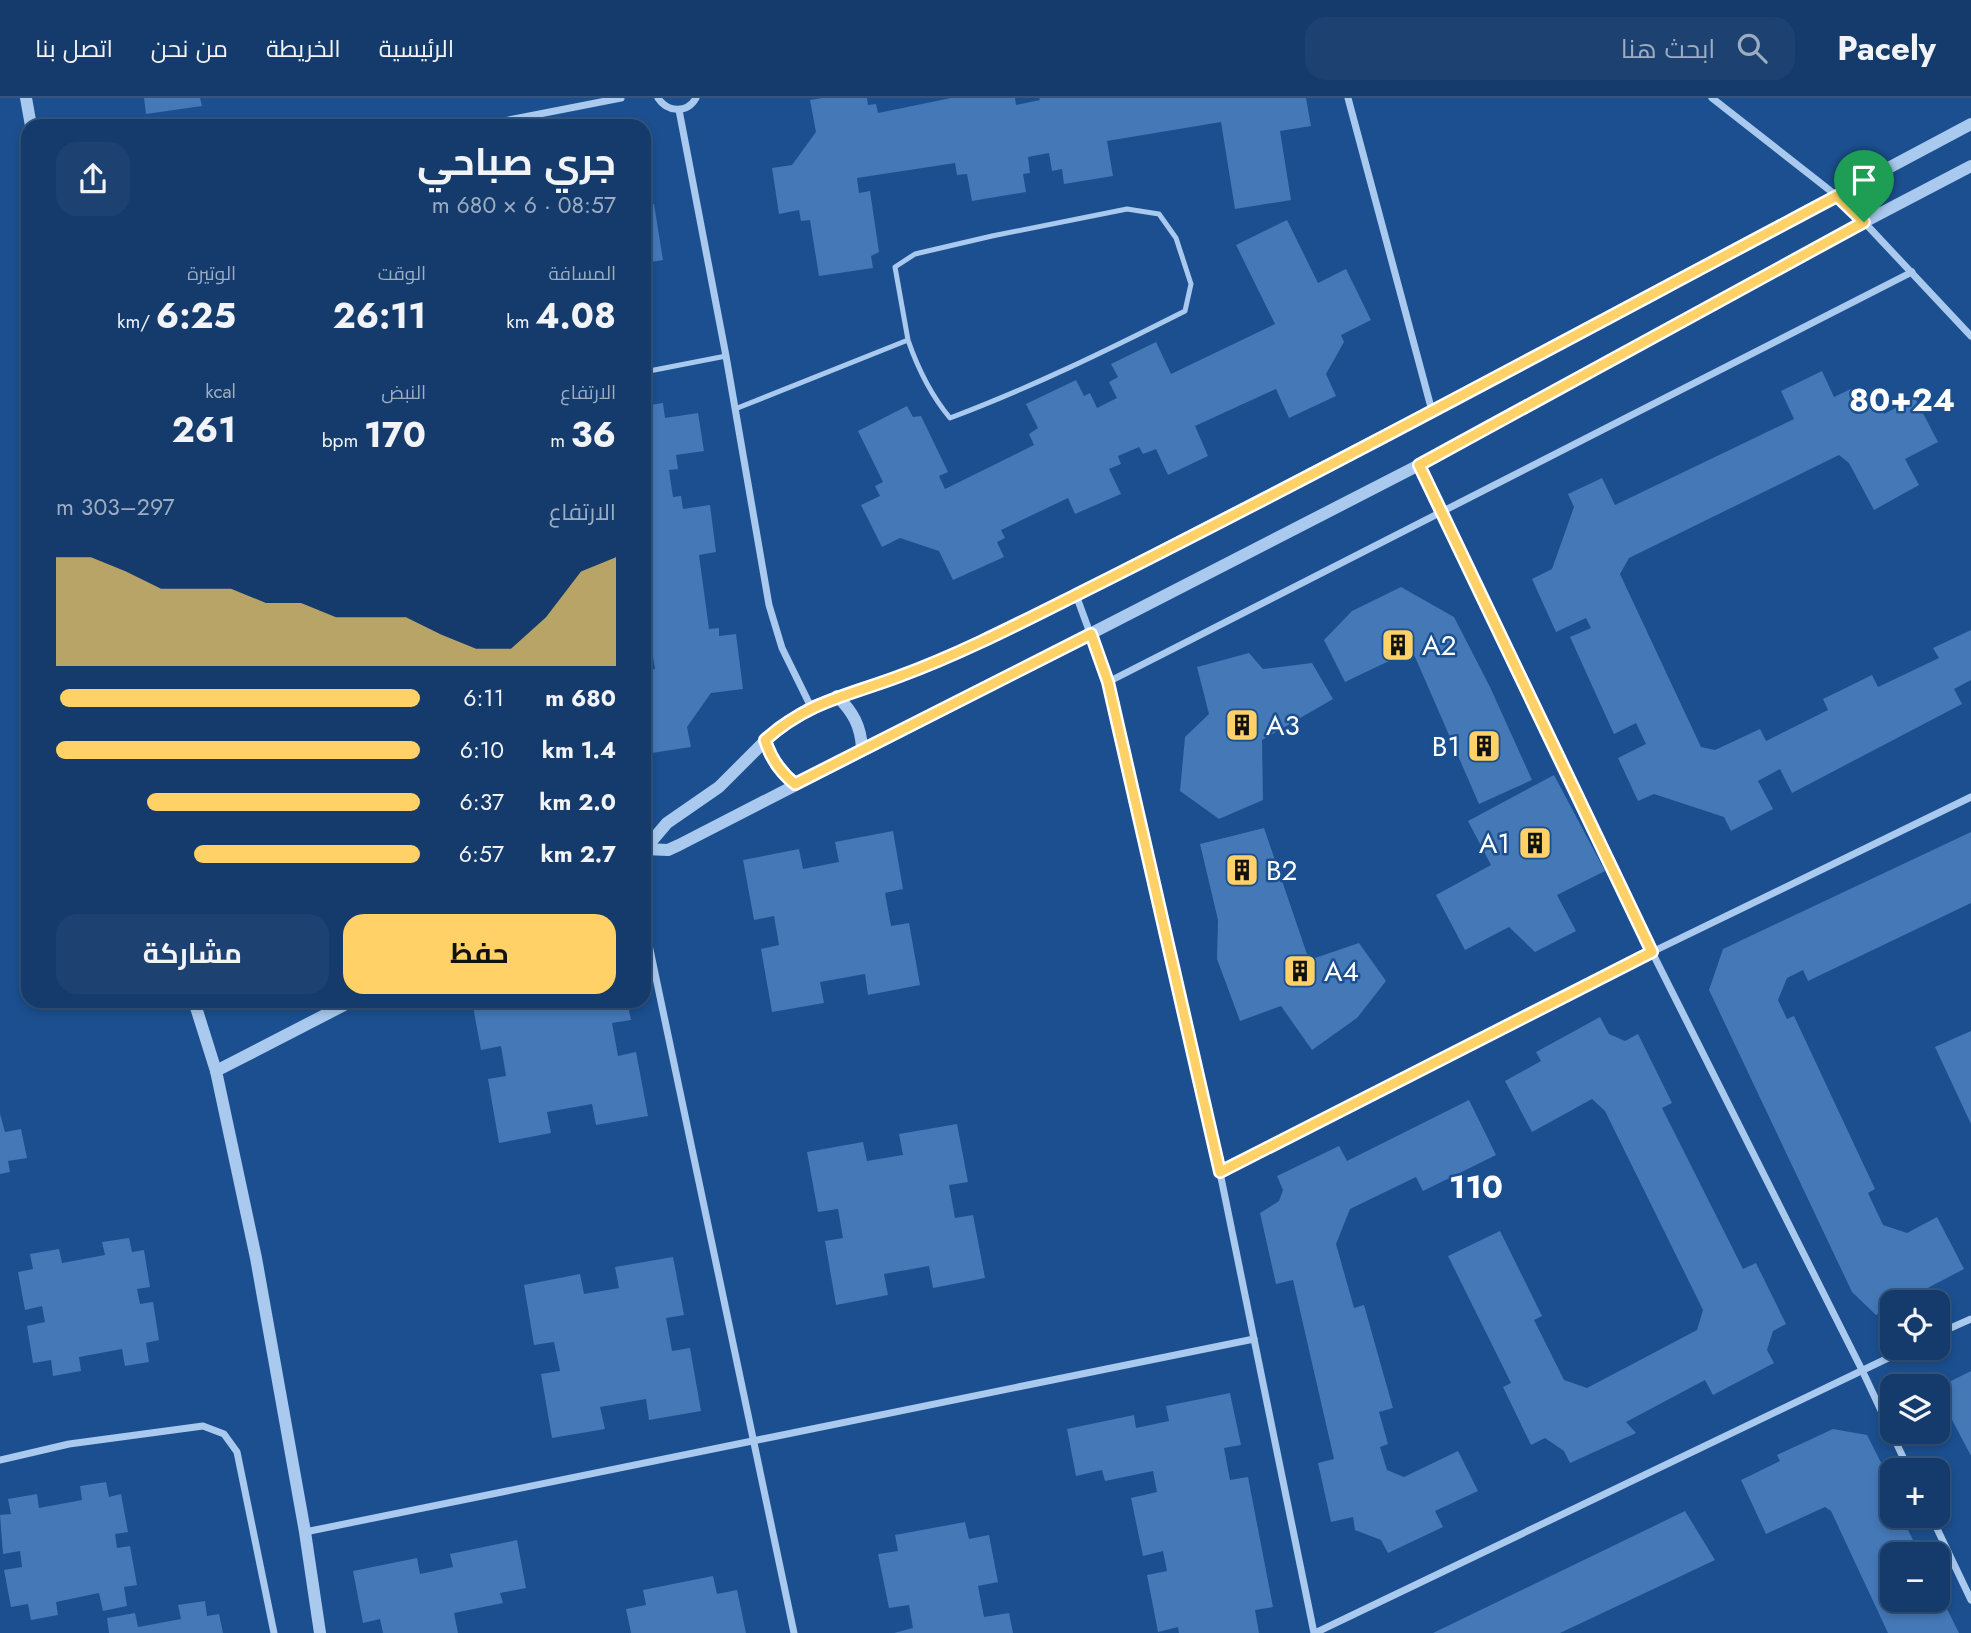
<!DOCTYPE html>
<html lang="ar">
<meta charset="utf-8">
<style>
body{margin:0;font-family:Jost,Cairo,sans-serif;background:#1d4271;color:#f1f3f6;direction:rtl;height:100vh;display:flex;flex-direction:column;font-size:26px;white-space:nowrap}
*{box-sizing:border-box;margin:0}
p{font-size:23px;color:#9dadc1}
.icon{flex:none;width:38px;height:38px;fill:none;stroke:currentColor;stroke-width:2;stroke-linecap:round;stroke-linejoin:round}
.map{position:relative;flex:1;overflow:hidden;direction:ltr}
.panel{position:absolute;left:21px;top:21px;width:630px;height:889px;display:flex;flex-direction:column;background:#143b6b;border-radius:21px;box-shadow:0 4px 10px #0003,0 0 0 2px #33557e;direction:rtl}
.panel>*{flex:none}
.tools{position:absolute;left:1880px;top:1192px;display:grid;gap:14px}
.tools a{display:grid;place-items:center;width:70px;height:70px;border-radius:14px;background:#143b6b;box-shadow:0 4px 10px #0003,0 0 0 2px #33557e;font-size:35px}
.pin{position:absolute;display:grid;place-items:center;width:60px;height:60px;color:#fff;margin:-72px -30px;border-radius:50% 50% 50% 0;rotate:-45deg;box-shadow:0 0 7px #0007}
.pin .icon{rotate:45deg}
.round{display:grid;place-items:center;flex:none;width:74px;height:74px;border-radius:21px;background:#1d4271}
.headline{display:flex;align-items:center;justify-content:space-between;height:119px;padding:0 35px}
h1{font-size:38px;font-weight:700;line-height:52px}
.stats{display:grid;grid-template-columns:repeat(3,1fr);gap:10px;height:119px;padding:7px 35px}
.stats div{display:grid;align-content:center}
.stats b{font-size:35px;font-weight:700}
.stats small{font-size:19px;font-weight:400}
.stats p{font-size:19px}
.chart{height:196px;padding:14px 35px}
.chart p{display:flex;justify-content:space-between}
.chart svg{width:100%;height:126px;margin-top:7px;fill:#ffd166;opacity:.7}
.primary-button{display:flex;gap:14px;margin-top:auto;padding:14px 35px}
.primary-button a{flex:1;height:80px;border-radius:21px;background:#ffd166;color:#111;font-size:28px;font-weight:700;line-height:80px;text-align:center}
.primary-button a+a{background:#1d4271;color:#f1f3f6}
ul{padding:0 35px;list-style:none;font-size:23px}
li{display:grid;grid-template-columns:112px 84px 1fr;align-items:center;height:52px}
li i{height:18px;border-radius:9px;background:#ffd166}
header{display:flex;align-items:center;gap:42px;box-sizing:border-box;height:98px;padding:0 35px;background:#143b6b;border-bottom:2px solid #33557e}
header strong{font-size:33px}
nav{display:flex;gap:38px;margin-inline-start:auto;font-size:24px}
.search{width:490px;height:63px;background:#1d4271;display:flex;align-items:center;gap:18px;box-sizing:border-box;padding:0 24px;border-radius:21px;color:#9dadc1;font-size:26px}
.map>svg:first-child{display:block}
.building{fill:#4478b7}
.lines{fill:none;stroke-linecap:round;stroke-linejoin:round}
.service{stroke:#a9c9ee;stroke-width:5}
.minor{stroke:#a9c9ee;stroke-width:7}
.tertiary{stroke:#a9c9ee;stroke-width:12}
.route-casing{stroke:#fff;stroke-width:14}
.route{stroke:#ffd166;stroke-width:9}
.labels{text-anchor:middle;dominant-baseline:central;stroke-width:5;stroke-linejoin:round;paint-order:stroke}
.poi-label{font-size:28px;fill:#fff;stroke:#1b4f8f;text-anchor:start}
.quarter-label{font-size:32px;font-weight:bold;fill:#fff;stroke:#1b4f8f}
</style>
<header>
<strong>Pacely</strong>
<div class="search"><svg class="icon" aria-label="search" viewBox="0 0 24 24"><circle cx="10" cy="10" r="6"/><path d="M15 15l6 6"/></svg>ابحث هنا</div>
<nav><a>الرئيسية</a><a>الخريطة</a><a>من نحن</a><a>اتصل بنا</a></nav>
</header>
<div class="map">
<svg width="1971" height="1535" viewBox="0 0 1971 1535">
<rect width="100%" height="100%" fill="#1b4f8f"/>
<g class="building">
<path d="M 144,0 L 200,0 L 202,8 L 146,16 Z"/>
<path d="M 822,0 L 867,0 L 868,7 L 876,6 L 878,15 L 951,0 L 1015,0 L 1016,7 L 1040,2 L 1039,0 L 1306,0 L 1311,28 L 1280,33 L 1291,102 L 1235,111 L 1221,24 L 1107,43 L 1113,78 L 1064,86 L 1062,71 L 1052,73 L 1049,55 L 1028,59 L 1030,75 L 1023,76 L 1026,94 L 972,103 L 967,76 L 957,77 L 955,65 L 857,80 L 859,95 L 870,93 L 879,154 L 871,158 L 873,170 L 819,178 L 810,122 L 801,123 L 799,112 L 779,116 L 772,70 L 792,67 L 816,34 L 810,2 Z"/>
<path d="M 654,106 L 663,162 L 644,165 L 644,108 Z"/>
<path d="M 1287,122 L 1318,185 L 1346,171 L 1371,222 L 1341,237 L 1344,244 L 1326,276 L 1336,298 L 1289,320 L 1276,291 L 1195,328 L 1208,358 L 1168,377 L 1156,351 L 1143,356 L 1139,349 L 1118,358 L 1121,366 L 1109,371 L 1121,396 L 1075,416 L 1068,400 L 1001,432 L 1005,440 L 997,444 L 1004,459 L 953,482 L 939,453 L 900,440 L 882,449 L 861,407 L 880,398 L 875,388 L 883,384 L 858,333 L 907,308 L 913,319 L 921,318 L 948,374 L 939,378 L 945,391 L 1034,347 L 1029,336 L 1038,330 L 1026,306 L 1076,282 L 1084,298 L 1090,295 L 1097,310 L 1117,300 L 1109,284 L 1118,279 L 1111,266 L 1156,244 L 1171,276 L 1275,226 L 1236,147 Z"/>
<path d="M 1822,273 L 1834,299 L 1855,289 L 1876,300 L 1884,316 L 1915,300 L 1938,344 L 1905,361 L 1919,387 L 1874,412 L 1849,365 L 1839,357 L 1629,460 L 1620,476 L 1701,649 L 1715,652 L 1760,631 L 1766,643 L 1828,612 L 1823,601 L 1872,577 L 1878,589 L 1939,560 L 1933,550 L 1971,532 L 1971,582 L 1954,591 L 1962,606 L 1792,695 L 1780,671 L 1758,683 L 1773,711 L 1731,733 L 1724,719 L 1654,696 L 1638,703 L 1618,660 L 1646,646 L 1636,625 L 1614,636 L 1570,539 L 1591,530 L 1586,520 L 1556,534 L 1532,481 L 1552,471 L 1574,409 L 1568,396 L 1602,380 L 1615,407 L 1794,321 L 1781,293 Z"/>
<path d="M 663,305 L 665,320 L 698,315 L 704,353 L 676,357 L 678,371 L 669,372 L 673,399 L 681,398 L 683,411 L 710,407 L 716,454 L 699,457 L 709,531 L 719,530 L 719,538 L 736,536 L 743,591 L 711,595 L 687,629 L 691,649 L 645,656 L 644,573 L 655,571 L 644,505 L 644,308 Z"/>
<path d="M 1401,489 L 1454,519 L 1490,589 L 1532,682 L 1479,706 L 1412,552 L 1345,584 L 1324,542 L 1352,513 Z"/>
<path d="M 1249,555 L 1263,571 L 1312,565 L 1333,601 L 1262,642 L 1263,702 L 1219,721 L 1180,693 L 1185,639 L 1209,616 L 1197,569 Z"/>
<path d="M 1554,677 L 1605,773 L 1557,797 L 1576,833 L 1535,854 L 1509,829 L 1465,852 L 1436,797 L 1491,767 L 1468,723 Z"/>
<path d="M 1264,730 L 1309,862 L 1359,845 L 1386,883 L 1357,920 L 1312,952 L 1281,908 L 1240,923 L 1217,861 L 1218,822 L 1200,746 Z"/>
<path d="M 893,733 L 903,791 L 885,795 L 891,828 L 909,825 L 920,887 L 868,897 L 865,876 L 820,884 L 824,905 L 772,914 L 761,851 L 779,847 L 774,818 L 754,822 L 743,762 L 799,751 L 803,771 L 839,764 L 835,744 Z"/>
<path d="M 1971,734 L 1971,805 L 1808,883 L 1803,872 L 1787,880 L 1778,902 L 1787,921 L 1794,918 L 1875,1091 L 1868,1095 L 1883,1127 L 1907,1135 L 1937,1119 L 1964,1171 L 1901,1204 L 1892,1204 L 1892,1209 L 1876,1217 L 1852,1194 L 1709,892 L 1723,851 Z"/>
<path d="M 472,903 L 627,903 L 631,922 L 612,925 L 618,958 L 636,954 L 648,1018 L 596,1027 L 592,1006 L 547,1014 L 551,1035 L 499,1045 L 488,981 L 506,978 L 501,948 L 481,952 Z"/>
<path d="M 1600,919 L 1609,936 L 1625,943 L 1638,936 L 1672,1005 L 1662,1010 L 1743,1171 L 1756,1165 L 1786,1226 L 1773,1233 L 1767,1252 L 1774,1265 L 1713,1297 L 1705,1282 L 1626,1324 L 1636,1335 L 1570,1365 L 1564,1353 L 1545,1340 L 1531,1347 L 1503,1289 L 1511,1285 L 1448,1158 L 1500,1133 L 1542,1218 L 1534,1222 L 1564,1282 L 1587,1290 L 1697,1232 L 1703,1212 L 1605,1013 L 1592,1001 L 1532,1034 L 1505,983 L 1541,963 L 1536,954 Z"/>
<path d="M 1971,933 L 1971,1026 L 1935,949 Z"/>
<path d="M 1469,1002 L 1496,1057 L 1423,1093 L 1416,1079 L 1350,1111 L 1336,1146 L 1354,1210 L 1364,1207 L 1393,1310 L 1379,1314 L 1388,1346 L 1380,1349 L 1387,1372 L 1404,1379 L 1458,1353 L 1478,1393 L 1435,1413 L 1443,1429 L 1388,1455 L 1381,1442 L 1355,1432 L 1353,1419 L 1331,1424 L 1318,1365 L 1334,1361 L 1293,1182 L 1276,1186 L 1260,1115 L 1279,1103 L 1283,1092 L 1277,1078 L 1339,1048 L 1347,1063 Z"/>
<path d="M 0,1016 L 5,1034 L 21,1031 L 27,1060 L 8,1063 L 10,1074 L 0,1076 Z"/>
<path d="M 957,1026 L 968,1084 L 949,1087 L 955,1120 L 973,1117 L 985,1180 L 933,1190 L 929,1168 L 884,1176 L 888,1197 L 836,1207 L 825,1143 L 843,1140 L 838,1111 L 818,1114 L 807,1054 L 863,1044 L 867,1063 L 903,1057 L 899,1036 Z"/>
<path d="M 129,1140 L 132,1154 L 144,1152 L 150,1189 L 137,1191 L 140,1206 L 153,1204 L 159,1242 L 146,1245 L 149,1264 L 125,1268 L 122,1251 L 79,1259 L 81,1273 L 53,1278 L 51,1262 L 33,1265 L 27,1228 L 45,1224 L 42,1208 L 25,1212 L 18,1174 L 33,1171 L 30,1156 L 59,1151 L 62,1165 L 105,1157 L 102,1144 Z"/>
<path d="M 673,1159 L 684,1217 L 666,1220 L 672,1253 L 690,1250 L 701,1313 L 649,1322 L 646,1301 L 600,1309 L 605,1331 L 552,1340 L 541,1276 L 560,1273 L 554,1244 L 534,1247 L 524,1187 L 580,1176 L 584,1196 L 619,1190 L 615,1169 Z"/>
<path d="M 1971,1273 L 1971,1358 L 1949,1316 L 1947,1285 Z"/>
<path d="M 1230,1295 L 1241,1347 L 1224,1350 L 1230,1382 L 1248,1379 L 1273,1509 L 1255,1512 L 1259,1535 L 1179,1535 L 1178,1529 L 1158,1534 L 1147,1477 L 1167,1473 L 1163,1453 L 1143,1458 L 1131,1400 L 1157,1394 L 1153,1373 L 1105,1383 L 1102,1372 L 1076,1378 L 1067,1331 L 1134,1317 L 1136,1330 L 1169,1323 L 1166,1308 Z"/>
<path d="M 1833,1331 L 1867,1337 L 1892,1386 L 1892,1418 L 1901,1418 L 1920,1456 L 1892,1456 L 1892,1502 L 1937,1502 L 1937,1491 L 1959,1535 L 1888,1535 L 1831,1413 L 1825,1409 L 1766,1436 L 1741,1382 L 1780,1363 L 1777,1357 Z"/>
<path d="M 106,1384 L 109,1399 L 121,1396 L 128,1434 L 115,1436 L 117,1450 L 130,1448 L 137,1487 L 124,1489 L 127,1508 L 103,1513 L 99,1495 L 56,1504 L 58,1517 L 31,1522 L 28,1506 L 11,1509 L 4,1472 L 22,1469 L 20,1453 L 3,1456 L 0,1417 L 11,1416 L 8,1401 L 37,1396 L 39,1410 L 82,1402 L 80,1388 Z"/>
<path d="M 1685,1413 L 1715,1462 L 1560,1535 L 1433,1535 Z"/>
<path d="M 965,1424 L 969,1441 L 989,1437 L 998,1484 L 978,1488 L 984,1519 L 1009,1515 L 1013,1535 L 894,1535 L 913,1530 L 909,1507 L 889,1510 L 878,1456 L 898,1453 L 895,1437 Z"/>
<path d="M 517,1442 L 526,1490 L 500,1495 L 503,1505 L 454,1515 L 458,1535 L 383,1535 L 380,1521 L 363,1525 L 353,1473 L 417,1460 L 420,1476 L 453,1469 L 450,1456 Z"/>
<path d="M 713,1478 L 717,1496 L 737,1492 L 746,1535 L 631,1535 L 626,1511 L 646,1507 L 643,1492 Z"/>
<path d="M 205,1503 L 207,1518 L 219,1516 L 223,1535 L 109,1535 L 107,1520 L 135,1515 L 138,1529 L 181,1521 L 178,1507 Z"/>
</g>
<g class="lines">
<g class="service">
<path d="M 644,274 L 726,258"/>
<path d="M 735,311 L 908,242 L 895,169 L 915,156 L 992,138 L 1127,111 L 1159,116 L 1176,140 L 1191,186 L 1185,213 C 1108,252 1030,290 950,320 C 930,296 918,271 908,242"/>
</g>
<g class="minor">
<path d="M 658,0 C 667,14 687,16 696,0"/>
<path d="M 1348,0 L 1432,313"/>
<path d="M 1712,0 L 1837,98 L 1864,124 L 1971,238"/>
<path d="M 679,12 L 726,258 L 769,507 L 782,550 L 811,609"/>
<path d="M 478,28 L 621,0"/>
<path d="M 1419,367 L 1652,854 L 1862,1272 L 1909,1372"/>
<path d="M 1076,497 L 1108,584 L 1215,1050 L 1314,1535"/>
<path d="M 1108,584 L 1912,174"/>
<path d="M 644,823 L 794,1535"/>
<path d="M 1220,1074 L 1652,854 L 1971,699"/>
<path d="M 1937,1236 L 1971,1221"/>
<path d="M 0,1362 L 69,1346 L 203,1328 L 224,1336 L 237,1354 L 274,1535"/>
<path d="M 1931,1418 L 1971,1502"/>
<path d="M 305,1434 L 1254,1241"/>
<path d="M 1315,1535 L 1909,1250"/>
</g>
<g class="tertiary">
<path d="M 26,0 L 31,28"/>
<path d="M 837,598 C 853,614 861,628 862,651"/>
<path d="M 765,642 L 776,667 L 795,686"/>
<path d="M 645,751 L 668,752 L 679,747 L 1419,367 L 1864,124 L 1971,68"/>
<path d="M 644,752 L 667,725 L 719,689 L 779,629 L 811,609 L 900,578 L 957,555 L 1076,497 L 1432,313 L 1971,26"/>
<path d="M 194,903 L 216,973 L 256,1160 L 305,1434 L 320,1535"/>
<path d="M 216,973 L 352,903"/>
</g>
</g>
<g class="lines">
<defs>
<path id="route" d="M 1837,98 L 1864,124 L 1419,367 L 1652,854 L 1220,1074 L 1108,584 L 1091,536 L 795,686 C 780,674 771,661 765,642 C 809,603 847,598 900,578 C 960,556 1018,526 1076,497 C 1332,369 1584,232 1837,98 Z"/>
</defs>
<use href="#route" class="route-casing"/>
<use href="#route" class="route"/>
</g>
<defs>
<symbol id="building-square" viewBox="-11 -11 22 22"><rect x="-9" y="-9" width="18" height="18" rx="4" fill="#ffd166" stroke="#1b4f8f"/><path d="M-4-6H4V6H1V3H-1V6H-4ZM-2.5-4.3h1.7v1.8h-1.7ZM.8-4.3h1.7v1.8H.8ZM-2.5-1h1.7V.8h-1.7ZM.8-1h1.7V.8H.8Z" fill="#111"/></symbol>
</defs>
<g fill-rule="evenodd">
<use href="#building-square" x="1379" y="528" width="38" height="38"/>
<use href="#building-square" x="1223" y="608" width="38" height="38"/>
<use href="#building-square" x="1465" y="629" width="38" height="38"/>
<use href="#building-square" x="1516" y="726" width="38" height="38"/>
<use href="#building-square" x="1223" y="753" width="38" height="38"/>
<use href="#building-square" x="1281" y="854" width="38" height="38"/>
</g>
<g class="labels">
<g class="poi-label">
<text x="1422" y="547">A2</text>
<text x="1266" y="627">A3</text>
<text x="1460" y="648" text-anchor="end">B1</text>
<text x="1510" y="745" text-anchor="end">A1</text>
<text x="1266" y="772">B2</text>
<text x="1324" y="873">A4</text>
</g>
<g class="quarter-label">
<text x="1902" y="302">80+24</text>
<text x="1476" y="1089">110</text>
</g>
</g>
</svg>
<div class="tools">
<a><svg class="icon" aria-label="locate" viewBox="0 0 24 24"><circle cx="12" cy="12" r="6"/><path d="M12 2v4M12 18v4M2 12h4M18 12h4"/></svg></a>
<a><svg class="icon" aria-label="layers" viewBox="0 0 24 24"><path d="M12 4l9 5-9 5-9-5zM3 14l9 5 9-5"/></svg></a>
<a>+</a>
<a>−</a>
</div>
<div class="pin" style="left:1864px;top:124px;background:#1e9e55"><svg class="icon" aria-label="arrive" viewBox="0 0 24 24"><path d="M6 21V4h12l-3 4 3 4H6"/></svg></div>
<section class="panel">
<div class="headline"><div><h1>جري صباحي</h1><p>08:57 · 6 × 680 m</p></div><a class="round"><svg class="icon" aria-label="share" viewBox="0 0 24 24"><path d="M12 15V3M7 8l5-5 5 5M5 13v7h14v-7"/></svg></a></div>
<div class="stats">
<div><p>المسافة</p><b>4.08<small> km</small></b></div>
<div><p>الوقت</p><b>26:11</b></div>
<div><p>الوتيرة</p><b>6:25<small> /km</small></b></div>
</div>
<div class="stats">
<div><p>الارتفاع</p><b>36<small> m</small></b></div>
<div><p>النبض</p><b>170<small> bpm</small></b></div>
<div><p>kcal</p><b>261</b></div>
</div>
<div class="chart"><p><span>الارتفاع</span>297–303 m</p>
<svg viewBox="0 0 160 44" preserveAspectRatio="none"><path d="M0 44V6L10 6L20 11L30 17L40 17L50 17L60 22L70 22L80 27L90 27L100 27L110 33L120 38L130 38L140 27L150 11L160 6V44z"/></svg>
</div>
<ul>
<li><b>680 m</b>6:11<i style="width:99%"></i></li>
<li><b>1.4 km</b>6:10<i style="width:100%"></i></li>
<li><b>2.0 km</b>6:37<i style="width:75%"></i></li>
<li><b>2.7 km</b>6:57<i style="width:62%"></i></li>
</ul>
<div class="primary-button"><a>حفظ</a><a>مشاركة</a></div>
</section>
</div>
